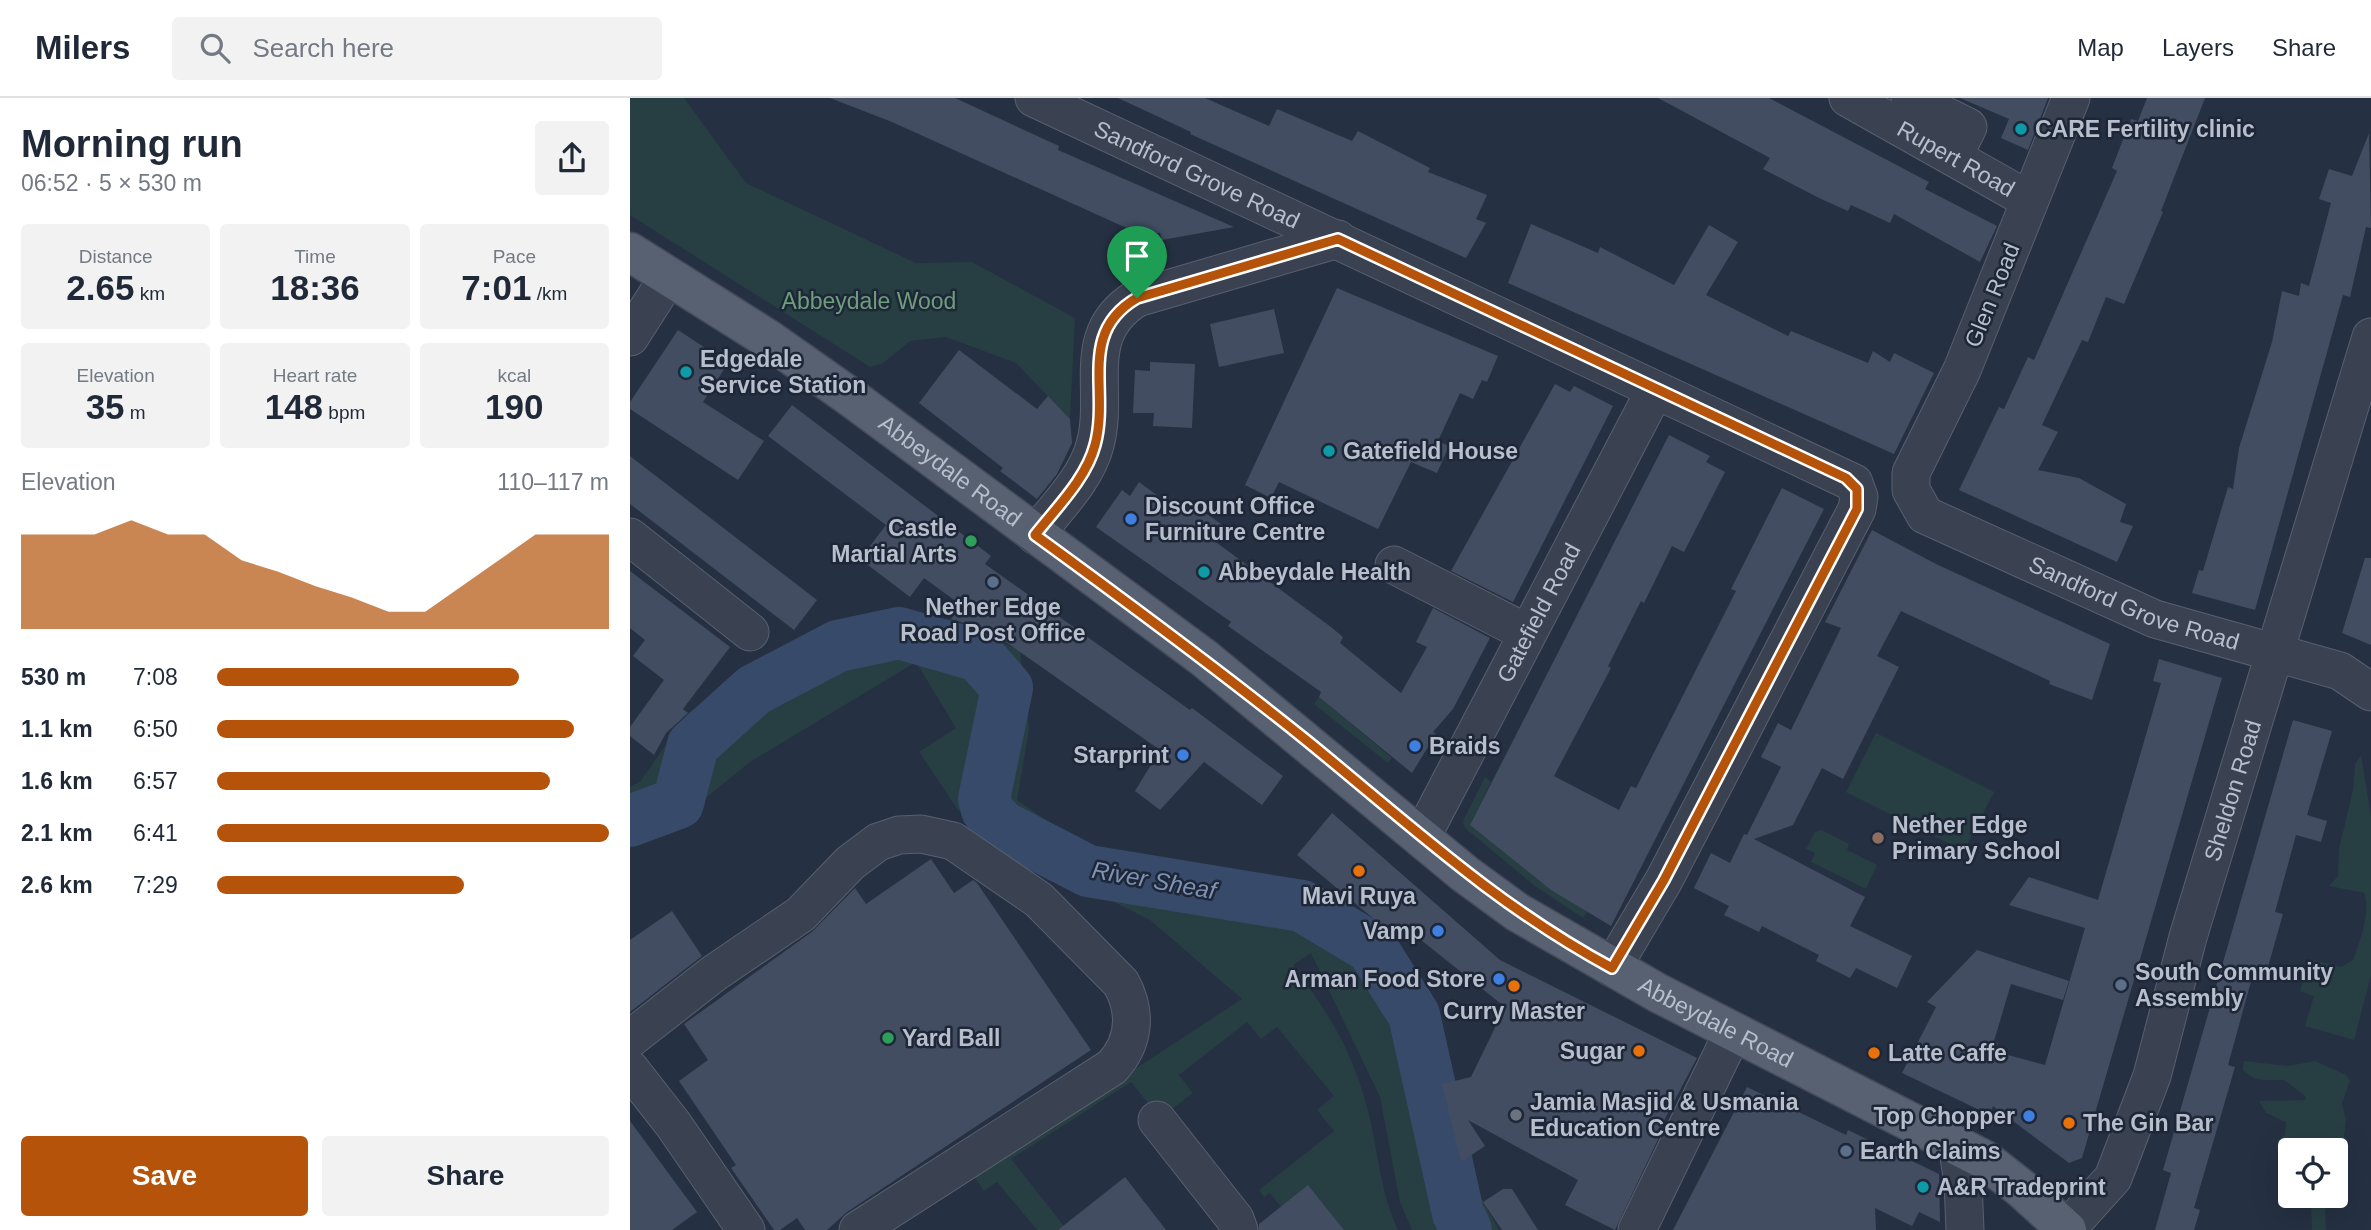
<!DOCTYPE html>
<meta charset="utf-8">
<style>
body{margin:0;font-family:Arial,sans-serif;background:#f2f2f3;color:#1f2937;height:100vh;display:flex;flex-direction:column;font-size:26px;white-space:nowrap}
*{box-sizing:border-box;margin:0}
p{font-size:23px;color:#747a83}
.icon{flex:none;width:38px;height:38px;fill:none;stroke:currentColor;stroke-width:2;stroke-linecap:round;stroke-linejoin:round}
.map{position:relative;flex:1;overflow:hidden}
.drawer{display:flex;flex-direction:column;background:#fff;width:630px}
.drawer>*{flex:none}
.tools{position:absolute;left:1648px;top:1040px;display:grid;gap:14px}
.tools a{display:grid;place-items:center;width:70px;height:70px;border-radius:7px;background:#fff;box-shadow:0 7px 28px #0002;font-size:35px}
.pin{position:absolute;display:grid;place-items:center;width:60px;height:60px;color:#fff;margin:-72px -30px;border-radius:50% 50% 50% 0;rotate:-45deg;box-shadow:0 0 7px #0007}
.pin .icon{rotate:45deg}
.round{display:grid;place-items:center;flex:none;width:74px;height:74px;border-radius:7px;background:#f2f2f3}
.headline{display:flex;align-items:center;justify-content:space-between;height:119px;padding:0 21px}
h1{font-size:38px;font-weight:800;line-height:52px}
.metrics{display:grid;grid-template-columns:repeat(3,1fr);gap:10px;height:119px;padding:7px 21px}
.metrics div{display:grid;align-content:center;border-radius:7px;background:#f2f2f3;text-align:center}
.metrics b{font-size:35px;font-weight:800}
.metrics small{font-size:19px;font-weight:400}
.metrics p{font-size:19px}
.chart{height:196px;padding:14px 21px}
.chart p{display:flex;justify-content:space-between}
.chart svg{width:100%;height:126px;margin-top:7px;fill:#b45309;opacity:.7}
.cta{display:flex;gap:14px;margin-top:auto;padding:14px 21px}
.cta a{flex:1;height:80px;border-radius:7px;background:#b45309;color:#fff;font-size:28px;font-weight:800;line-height:80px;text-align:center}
.cta a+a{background:#f2f2f3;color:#1f2937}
ul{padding:0 21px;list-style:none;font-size:23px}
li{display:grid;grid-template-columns:112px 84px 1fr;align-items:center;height:52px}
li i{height:18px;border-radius:9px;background:#b45309}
header{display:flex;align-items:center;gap:42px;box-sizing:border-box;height:98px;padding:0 35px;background:#fff;border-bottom:2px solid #e0e1e3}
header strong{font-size:33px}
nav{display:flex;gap:38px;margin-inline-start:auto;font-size:24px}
.search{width:490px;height:63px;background:#f2f2f3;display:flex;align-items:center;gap:18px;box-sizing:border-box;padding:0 24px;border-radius:7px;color:#747a83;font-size:26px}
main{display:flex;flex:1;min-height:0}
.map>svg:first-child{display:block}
.green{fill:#273f43}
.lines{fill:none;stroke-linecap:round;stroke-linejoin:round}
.river{stroke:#384a6a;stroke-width:52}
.building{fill:#424d62}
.minor-casing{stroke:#58606f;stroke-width:39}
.major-casing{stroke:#434b5b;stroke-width:41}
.minor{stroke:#3a4252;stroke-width:37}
.major{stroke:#586172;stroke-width:38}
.route-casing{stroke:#fff;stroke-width:14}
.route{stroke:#b45309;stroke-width:9}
.culture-dot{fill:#0f9aa8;stroke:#1e2737;stroke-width:2.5}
.shop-dot{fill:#3f7fe0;stroke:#1e2737;stroke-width:2.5}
.leisure-dot{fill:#2e9e5b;stroke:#1e2737;stroke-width:2.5}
.service-dot{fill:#5c6f8a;stroke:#1e2737;stroke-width:2.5}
.education-dot{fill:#8d6e63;stroke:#1e2737;stroke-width:2.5}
.food-dot{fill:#e8710a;stroke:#1e2737;stroke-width:2.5}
.worship-dot{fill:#6b7280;stroke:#1e2737;stroke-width:2.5}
.labels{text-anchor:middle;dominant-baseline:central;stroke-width:5;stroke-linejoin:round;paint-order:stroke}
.poi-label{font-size:23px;font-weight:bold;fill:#b7becc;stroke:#1e2737;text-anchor:start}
.street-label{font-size:23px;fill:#b7becc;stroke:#1e2737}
.park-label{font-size:23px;fill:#6d9e7b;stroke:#1e2737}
.water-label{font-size:24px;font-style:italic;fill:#7d92b4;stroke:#1e2737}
</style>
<header>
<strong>Milers</strong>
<div class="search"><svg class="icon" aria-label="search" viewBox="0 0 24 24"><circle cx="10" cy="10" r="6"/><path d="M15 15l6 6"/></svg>Search here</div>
<nav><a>Map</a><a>Layers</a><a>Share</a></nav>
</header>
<main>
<section class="drawer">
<div class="headline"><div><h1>Morning run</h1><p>06:52 · 5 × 530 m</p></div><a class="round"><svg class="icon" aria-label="share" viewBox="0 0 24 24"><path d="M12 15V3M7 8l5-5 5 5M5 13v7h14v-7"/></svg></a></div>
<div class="metrics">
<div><p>Distance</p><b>2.65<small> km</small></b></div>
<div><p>Time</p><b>18:36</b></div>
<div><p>Pace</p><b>7:01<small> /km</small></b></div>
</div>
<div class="metrics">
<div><p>Elevation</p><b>35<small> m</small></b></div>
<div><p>Heart rate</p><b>148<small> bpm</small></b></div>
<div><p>kcal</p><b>190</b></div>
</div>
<div class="chart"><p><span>Elevation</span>110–117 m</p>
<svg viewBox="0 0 160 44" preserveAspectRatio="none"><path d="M0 44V11L10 11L20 11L30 6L40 11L50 11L60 20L70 24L80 29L90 33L100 38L110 38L120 29L130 20L140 11L150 11L160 11V44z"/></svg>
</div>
<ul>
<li><b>530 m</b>7:08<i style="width:77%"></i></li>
<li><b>1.1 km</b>6:50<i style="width:91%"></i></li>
<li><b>1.6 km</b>6:57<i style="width:85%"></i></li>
<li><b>2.1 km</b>6:41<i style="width:100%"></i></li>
<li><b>2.6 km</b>7:29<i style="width:63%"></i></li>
</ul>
<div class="cta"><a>Save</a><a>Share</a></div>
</section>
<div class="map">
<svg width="1741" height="1132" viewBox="0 0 1741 1132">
<rect width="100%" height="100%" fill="#253042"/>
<g class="green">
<path d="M 0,0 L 54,0 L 116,85 L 286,165 L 342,164 L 445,220 L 440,321 L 386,265 L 316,239 L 280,243 L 252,266 L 240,269 L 0,117 Z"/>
<path d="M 269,518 L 321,521 L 390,553 L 399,631 L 387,702 L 459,752 L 579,779 L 683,790 L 745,841 L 782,885 L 790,902 L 831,1064 L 869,1132 L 782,1132 L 770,1104 L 750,999 L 681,855 L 663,867 C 699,916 723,953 738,1013 C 748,1052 750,1094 768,1132 L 714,1132 L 678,1087 L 651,1109 L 640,1095 L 634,1099 L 629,1092 L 704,1033 L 687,1012 L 704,998 L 647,929 L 631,941 L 617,924 L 549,977 L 563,995 L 534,1017 L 526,1015 L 501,984 L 381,1061 L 434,1128 L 428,1132 L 407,1132 L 367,1084 L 354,1093 L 343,1077 L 612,901 L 520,822 L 464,794 L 328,712 L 289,654 L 326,630 L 286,564 L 120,664 L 56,716 L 0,738 L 0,689 L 10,684 L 58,615 L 157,551 Z"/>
<path d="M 689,599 L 762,660 L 758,665 L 684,606 Z"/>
<path d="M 1246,635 L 1364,694 L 1334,753 L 1216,694 Z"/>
<path d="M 1731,657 L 1741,718 L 1741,878 L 1724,942 L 1675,928 L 1684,898 L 1670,893 L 1680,861 L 1711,869 L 1723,862 C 1730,843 1741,814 1734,795 L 1699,788 L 1708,778 L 1709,751 L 1723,692 L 1725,666 Z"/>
<path d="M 855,679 L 861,684 L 840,727 L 909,782 L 957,814 L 953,820 L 905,788 L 835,730 L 833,723 Z"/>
<path d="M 1191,732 L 1219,746 L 1217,752 L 1247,767 L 1236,791 L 1181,764 L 1185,755 L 1176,751 L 1185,734 Z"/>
<path d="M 1614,963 L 1658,968 L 1685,963 L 1716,977 L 1720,983 L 1712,1005 L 1716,1022 L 1711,1063 L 1716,1081 L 1708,1098 L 1700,1101 L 1695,1113 L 1696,1132 L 1682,1132 L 1681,1103 L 1670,1097 L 1706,1097 L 1706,1052 L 1661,1052 L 1661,1090 L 1654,1078 L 1656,1052 L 1647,1043 L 1655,1037 L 1656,1024 L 1636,1015 L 1629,1003 L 1676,1002 L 1675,998 L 1654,982 C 1637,982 1626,985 1613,972 Z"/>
</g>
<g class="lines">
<path class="river" d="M 0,723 L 48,705 L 63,647 L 124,592 L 208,548 L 269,535 L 349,558 L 377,590 L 354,701 L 357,712 L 371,728 L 458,773 L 672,808 L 742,850 L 784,917 L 828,1115 L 836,1132"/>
</g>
<g class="building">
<path d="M 200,0 L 325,0 L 429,48 L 428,52 L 604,129 L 532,142 L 530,135 L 512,137 L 262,24 Z"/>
<path d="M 488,0 L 575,0 L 639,28 L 647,11 L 722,43 L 728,33 L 800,70 L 798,74 L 857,97 L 846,121 L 856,125 L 836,160 L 560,36 L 561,34 Z"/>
<path d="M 1028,0 L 1139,0 L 1299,84 L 1295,91 L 1367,128 L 1350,164 L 1264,116 L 1260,125 L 1221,107 L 1218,113 L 1189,100 L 1133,71 L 1140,60 Z"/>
<path d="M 1330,0 L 1418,0 L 1398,52 L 1371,40 L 1379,21 Z"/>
<path d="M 1517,0 L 1575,0 L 1531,113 L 1533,114 L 1494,206 L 1476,199 L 1458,244 L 1452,242 L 1412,327 L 1428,334 L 1408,372 L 1449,380 L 1496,406 L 1490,424 L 1503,428 L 1487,464 L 1329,392 L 1369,309 L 1374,311 L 1398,259 L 1404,262 L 1487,73 L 1482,70 L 1501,21 L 1508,23 Z"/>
<path d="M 1739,35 L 1741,130 L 1736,129 L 1720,199 L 1713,197 L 1625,512 L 1562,495 L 1569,472 L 1573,473 L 1598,389 L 1603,391 L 1609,350 L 1642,244 L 1652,193 L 1669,198 L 1671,185 L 1679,188 L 1701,105 L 1689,101 L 1699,71 L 1722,78 Z"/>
<path d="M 901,126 L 968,155 L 970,149 L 1044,187 L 1079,127 L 1108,144 L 1076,197 L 1158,238 L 1161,233 L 1238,265 L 1243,253 L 1260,264 L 1264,255 L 1304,275 L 1264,356 L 878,185 Z"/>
<path d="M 707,190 L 868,258 L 857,284 L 852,282 L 843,301 L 830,295 L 808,343 L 819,348 L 807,375 L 781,364 L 748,431 L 649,384 L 641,400 L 615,387 Z"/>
<path d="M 644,211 L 654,255 L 589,269 L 580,226 Z"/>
<path d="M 48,232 L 98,265 L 73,304 L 134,343 L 108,382 L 0,311 L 0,304 Z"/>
<path d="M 329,252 L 407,311 L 418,298 L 440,321 L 442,345 L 427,376 L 407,401 L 370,373 L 373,370 L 289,305 Z"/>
<path d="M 520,264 L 565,266 L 562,330 L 523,328 L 524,315 L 503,315 L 505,272 L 520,273 Z"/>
<path d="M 925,286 L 940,294 L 944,288 L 983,308 L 883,504 L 821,473 Z"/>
<path d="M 162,307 L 361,458 L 355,466 L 560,612 L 562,610 L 653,678 L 632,707 L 574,664 L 530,712 L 505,693 L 530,652 L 360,533 L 321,521 L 331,507 L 294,480 L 280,499 L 230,461 L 256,427 L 138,338 Z"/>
<path d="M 1039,337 L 1080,358 L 1076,364 L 1095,374 L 1054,454 L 1042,448 L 1014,505 L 1011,503 L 978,568 L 981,570 L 924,678 L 989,712 L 1001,688 L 1006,690 L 1106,493 L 1101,491 L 1152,390 L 1194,411 L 981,828 L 921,792 L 840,727 Z"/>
<path d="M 0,358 L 187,502 L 164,532 L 0,406 Z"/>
<path d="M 509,384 L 550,414 L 558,403 L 594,428 L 583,442 L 701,529 L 713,539 L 710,545 L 771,595 L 797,549 L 786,544 L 803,510 L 860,540 L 823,611 L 803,634 L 806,636 L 782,675 L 689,599 L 691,594 L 598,528 L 601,524 L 466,429 L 492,392 L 500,398 Z"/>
<path d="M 1242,432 L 1306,466 L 1480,546 L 1462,602 L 1419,586 L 1420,583 L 1271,513 L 1247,558 L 1269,569 L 1213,681 L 1192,670 L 1163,727 L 1124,741 L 1235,799 L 1220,828 L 1282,858 L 1267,890 L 1226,870 L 1220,880 L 1186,863 L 1189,857 L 1132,828 L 1129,834 L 1094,817 L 1099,808 L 1064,790 L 1081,755 L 1100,765 L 1114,736 L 1117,737 L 1151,669 L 1131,659 L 1148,625 L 1161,632 L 1211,530 L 1195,524 Z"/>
<path d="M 1735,460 L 1741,460 L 1741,547 L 1712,535 Z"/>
<path d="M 0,473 L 100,549 L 53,611 L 58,615 L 36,635 L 24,657 L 0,638 L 0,629 L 34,582 L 3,558 L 15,542 L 0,530 Z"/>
<path d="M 1529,561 L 1592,580 L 1452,1060 L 1439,1065 L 1363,1008 L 1360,1017 L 1272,975 L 1306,909 L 1297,904 L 1347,852 L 1439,883 L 1433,902 L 1381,886 L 1364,943 L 1368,945 L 1363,953 L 1415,967 L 1455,830 L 1379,807 L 1399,779 L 1468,802 L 1531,585 L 1523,583 Z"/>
<path d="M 1663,622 L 1702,633 L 1677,717 L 1697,723 L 1691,744 L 1666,737 L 1645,814 L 1653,816 L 1634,883 L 1622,880 L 1598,967 L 1605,969 L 1564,1110 L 1570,1112 L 1564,1132 L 1525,1132 L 1541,1075 L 1533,1072 Z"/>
<path d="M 702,715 L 870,862 L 1067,960 L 1030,1030 L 1033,1031 L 985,1132 L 935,1107 L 948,1082 L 838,1022 L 855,1048 L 831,1064 L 812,986 L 841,979 L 875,909 L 786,838 L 780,845 L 759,828 L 756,831 L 667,757 Z"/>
<path d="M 301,761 L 324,795 L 343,782 L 347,785 L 461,952 L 217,1114 L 197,1132 L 175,1132 L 167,1120 L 150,1132 L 144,1132 L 101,1070 L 106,1067 L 49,983 L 78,962 L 54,926 L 183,833 L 225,790 L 236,806 Z"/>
<path d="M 42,813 L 72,858 L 0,914 L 0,842 Z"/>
<path d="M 1117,989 L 1216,1037 L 1218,1032 L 1309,1076 L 1310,1124 L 1289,1114 L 1282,1128 L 1245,1110 L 1246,1132 L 1043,1132 Z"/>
<path d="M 0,1023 L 67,1114 L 42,1132 L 0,1132 Z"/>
<path d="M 495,1079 L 536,1132 L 428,1132 Z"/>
<path d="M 678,1087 L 714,1132 L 629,1132 L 629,1126 Z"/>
<path d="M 873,1091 L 882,1091 L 908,1132 L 872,1132 L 853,1104 Z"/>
</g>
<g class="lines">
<defs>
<g id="minor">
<path id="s1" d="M 404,0 L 1224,385 L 1229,399 L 1227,411 L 1034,782 L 982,870"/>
<path id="s2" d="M 1218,0 L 1399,102"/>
<path d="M 1280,0 L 1338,29 L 1323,59"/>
<path id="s3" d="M 1441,0 L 1332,272 L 1281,375 L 1281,392 L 1295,417 L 1525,521 L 1710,573 L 1741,594"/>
<path d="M 0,239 L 39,178"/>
<path d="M 405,437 C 426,410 456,381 465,347 C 480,292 448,236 507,200 L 708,141"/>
<path d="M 0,439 L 120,534"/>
<path d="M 764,467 L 897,535"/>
<path id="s4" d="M 791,740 L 1025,292"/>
<path d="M 0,941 L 83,876 L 171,816 L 220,765 L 248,744 L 269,737 L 291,736 L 323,743 L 409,802 L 491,885 C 507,914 505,944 482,969 L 228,1132"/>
<path d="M 0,971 L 43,1026 L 116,1132"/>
<path d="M 527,1022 L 605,1121 L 609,1132"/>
<path d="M 1327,1047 L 1333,1084 L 1335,1132"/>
<path d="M 1007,1132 L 1103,934"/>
<path id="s5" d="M 1436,1132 L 1483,1080 L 1522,978 L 1558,839 L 1741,239"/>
</g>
<g id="major">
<path id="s6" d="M 0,154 L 138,241 L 219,298 L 574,560 L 835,776 L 887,814 L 1028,895 L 1355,1062 L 1392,1091 L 1437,1132"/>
</g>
</defs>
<use href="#minor" class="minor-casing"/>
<use href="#major" class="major-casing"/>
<use href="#minor" class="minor"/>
<use href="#major" class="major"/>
</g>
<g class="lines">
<defs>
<path id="route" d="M 708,141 L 1216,380 L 1227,391 L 1227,411 L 1034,782 L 982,870 C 865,807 778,725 676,642 C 588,571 497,504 405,437 C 426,410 456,381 465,347 C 480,292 447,235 507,200 Z"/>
</defs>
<use href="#route" class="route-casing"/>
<use href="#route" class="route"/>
</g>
<g class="culture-dot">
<circle cx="1391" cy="31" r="7"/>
<circle cx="56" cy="274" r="7"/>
<circle cx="699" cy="353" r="7"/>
<circle cx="574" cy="474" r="7"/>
<circle cx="1293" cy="1089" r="7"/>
</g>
<g class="shop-dot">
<circle cx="501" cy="421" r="7"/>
<circle cx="785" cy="648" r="7"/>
<circle cx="553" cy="657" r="7"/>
<circle cx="808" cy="833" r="7"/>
<circle cx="869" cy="881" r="7"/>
<circle cx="1399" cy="1018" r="7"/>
</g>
<g class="leisure-dot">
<circle cx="341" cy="443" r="7"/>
<circle cx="258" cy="940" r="7"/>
</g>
<g class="service-dot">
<circle cx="363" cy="484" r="7"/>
<circle cx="1491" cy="887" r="7"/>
<circle cx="1216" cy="1053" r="7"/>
</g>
<circle class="education-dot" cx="1248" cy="740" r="7"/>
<g class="food-dot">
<circle cx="729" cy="773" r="7"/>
<circle cx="884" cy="888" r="7"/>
<circle cx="1009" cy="953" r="7"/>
<circle cx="1244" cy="955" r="7"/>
<circle cx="1439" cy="1025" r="7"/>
</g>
<circle class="worship-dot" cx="886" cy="1017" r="7"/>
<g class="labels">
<g class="poi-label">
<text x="1405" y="31">CARE Fertility clinic</text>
<text x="70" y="261">Edgedale<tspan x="70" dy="26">Service Station</tspan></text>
<text x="713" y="353">Gatefield House</text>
<text x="515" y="408">Discount Office<tspan x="515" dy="26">Furniture Centre</tspan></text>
<text x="327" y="430" text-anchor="end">Castle<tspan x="327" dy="26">Martial Arts</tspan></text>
<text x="588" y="474">Abbeydale Health</text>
<text x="363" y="509" text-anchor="middle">Nether Edge<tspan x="363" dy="26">Road Post Office</tspan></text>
<text x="799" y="648">Braids</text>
<text x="539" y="657" text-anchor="end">Starprint</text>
<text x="1262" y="727">Nether Edge<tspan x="1262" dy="26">Primary School</tspan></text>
<text x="729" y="798" text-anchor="middle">Mavi Ruya</text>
<text x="794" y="833" text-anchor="end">Vamp</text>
<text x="1505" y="874">South Community<tspan x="1505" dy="26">Assembly</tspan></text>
<text x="855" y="881" text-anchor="end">Arman Food Store</text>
<text x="884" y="913" text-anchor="middle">Curry Master</text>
<text x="272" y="940">Yard Ball</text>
<text x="995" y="953" text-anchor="end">Sugar</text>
<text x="1258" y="955">Latte Caffe</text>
<text x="900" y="1004">Jamia Masjid &amp; Usmania<tspan x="900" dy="26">Education Centre</tspan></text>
<text x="1385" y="1018" text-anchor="end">Top Chopper</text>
<text x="1453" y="1025">The Gin Bar</text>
<text x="1230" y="1053">Earth Claims</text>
<text x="1307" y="1089">A&amp;R Tradeprint</text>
</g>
<g class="street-label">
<text stroke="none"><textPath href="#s2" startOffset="124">Rupert Road</textPath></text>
<text stroke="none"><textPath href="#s1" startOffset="180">Sandford Grove Road</textPath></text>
<text transform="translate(1362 197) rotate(-68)">Glen Road</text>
<text stroke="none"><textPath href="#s6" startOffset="388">Abbeydale Road</textPath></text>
<text stroke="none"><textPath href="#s3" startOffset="681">Sandford Grove Road</textPath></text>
<text stroke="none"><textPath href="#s4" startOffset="254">Gatefield Road</textPath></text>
<text stroke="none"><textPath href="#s5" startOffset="476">Sheldon Road</textPath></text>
<text stroke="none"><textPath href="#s6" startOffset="1334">Abbeydale Road</textPath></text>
</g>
<g class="park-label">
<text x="239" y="203">Abbeydale Wood</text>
</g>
<g class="water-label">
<text transform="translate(524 782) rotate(10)">River Sheaf</text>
</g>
</g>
</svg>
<div class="tools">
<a><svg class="icon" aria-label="locate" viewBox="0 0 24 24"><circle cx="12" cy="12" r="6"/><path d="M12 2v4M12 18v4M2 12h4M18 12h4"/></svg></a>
</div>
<div class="pin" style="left:507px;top:200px;background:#1e9e55"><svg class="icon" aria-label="arrive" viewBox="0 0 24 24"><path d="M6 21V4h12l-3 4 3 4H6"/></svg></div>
</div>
</main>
